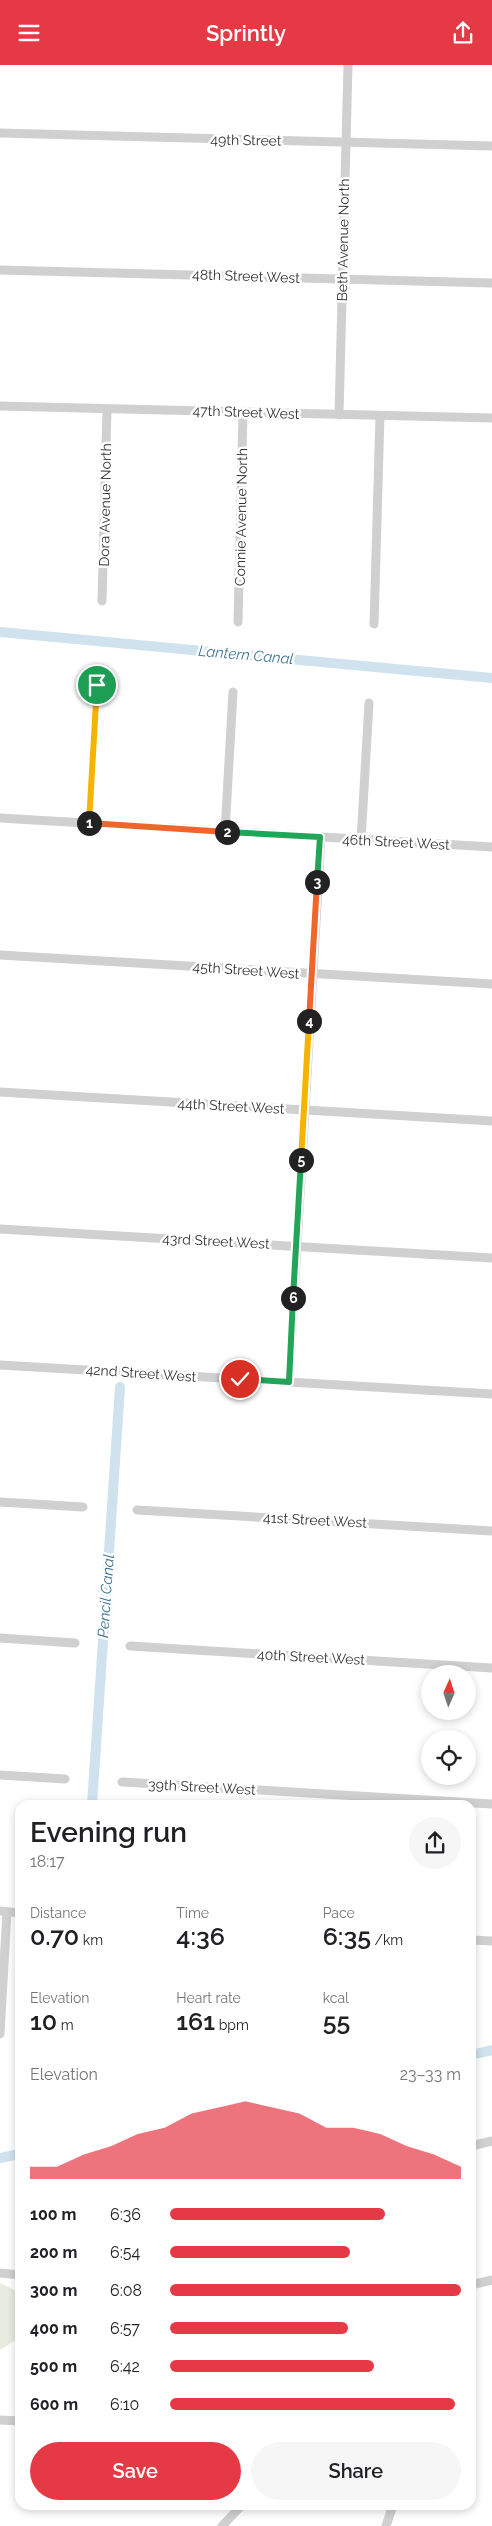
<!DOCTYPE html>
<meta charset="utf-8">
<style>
body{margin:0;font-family:Raleway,sans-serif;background:#f6f6f6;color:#202124;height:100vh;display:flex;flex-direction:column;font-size:19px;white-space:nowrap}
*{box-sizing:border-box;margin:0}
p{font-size:16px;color:#757577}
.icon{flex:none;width:28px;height:28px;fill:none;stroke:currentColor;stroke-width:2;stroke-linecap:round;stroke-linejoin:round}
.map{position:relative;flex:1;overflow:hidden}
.details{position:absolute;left:15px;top:1735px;width:461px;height:710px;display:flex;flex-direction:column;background:#fff;border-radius:15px;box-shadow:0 2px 8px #0003}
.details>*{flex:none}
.needle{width:32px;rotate:3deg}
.tools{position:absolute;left:421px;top:1600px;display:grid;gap:10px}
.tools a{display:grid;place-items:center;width:55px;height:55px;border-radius:50%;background:#fff;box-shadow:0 2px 8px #0003;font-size:25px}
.pin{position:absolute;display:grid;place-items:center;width:42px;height:42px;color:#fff;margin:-21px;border:2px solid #fff;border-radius:50%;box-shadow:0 1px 5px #0007}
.km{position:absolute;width:25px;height:25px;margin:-12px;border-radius:50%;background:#222;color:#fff;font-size:14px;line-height:25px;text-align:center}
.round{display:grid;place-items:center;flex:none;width:52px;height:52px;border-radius:26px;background:#f6f6f6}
.head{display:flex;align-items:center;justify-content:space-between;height:85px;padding:0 15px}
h1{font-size:28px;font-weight:600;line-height:38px}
.stats{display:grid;grid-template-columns:repeat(3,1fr);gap:8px;height:85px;padding:5px 15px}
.stats div{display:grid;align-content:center}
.stats b{font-size:25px;font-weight:600}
.stats small{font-size:14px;font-weight:400}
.stats p{font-size:14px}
.chart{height:140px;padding:10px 15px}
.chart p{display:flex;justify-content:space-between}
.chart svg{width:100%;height:90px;margin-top:5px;fill:#e63946;opacity:.7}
.button{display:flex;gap:10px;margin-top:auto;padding:10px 15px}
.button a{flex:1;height:58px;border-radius:30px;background:#e63946;color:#fff;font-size:20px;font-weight:600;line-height:58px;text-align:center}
.button a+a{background:#f6f6f6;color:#202124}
ul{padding:0 15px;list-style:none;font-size:16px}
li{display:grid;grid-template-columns:80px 60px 1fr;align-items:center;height:38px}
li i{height:12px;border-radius:6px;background:#e63946}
header{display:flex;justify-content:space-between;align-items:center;height:65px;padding:0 15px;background:#e63946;color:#fff;font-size:22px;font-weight:600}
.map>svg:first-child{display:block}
.green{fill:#e6ecdf}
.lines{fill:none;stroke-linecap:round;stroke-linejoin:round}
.canal{stroke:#cfe2ee;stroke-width:10}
.street{stroke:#d0d0d0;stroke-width:9}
.split-1-casing{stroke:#fff;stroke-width:10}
.split-2-casing{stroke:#fff;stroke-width:10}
.split-3-casing{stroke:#fff;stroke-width:10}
.split-4-casing{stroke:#fff;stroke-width:10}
.split-5-casing{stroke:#fff;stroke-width:10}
.split-6-casing{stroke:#fff;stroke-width:10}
.split-7-casing{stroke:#fff;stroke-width:10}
.split-1{stroke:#f5b400;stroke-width:6}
.split-2{stroke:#f0652b;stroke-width:6}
.split-3{stroke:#22a559;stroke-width:6}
.split-4{stroke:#f0652b;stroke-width:6}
.split-5{stroke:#f5b400;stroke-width:6}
.split-6{stroke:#22a559;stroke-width:6}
.split-7{stroke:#22a559;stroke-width:6}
.labels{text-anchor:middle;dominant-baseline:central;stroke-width:5;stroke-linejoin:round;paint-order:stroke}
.street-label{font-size:14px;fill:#333;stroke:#fff}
.water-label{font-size:15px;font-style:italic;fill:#3f7597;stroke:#fff}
</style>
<header><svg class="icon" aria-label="menu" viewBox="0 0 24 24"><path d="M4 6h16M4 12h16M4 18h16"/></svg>Sprintly<svg class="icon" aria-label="share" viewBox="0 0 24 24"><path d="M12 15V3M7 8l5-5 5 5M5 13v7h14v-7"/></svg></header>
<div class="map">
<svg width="492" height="2461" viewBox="0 0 492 2461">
<rect width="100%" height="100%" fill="#fff"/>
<path class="green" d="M 0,2218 L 20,2228 L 20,2272 L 0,2285 Z"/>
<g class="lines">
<g class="canal">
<path d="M 0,567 L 492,613"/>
<path d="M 92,1740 L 120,1322"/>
<path d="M 471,1990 L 492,1985"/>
<path d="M 0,2093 L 20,2089"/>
</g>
<g class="street">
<path d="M 0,68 L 492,81"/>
<path d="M 0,205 L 492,218"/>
<path d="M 0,341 L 492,353"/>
<path d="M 339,350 L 348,0"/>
<path d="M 102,536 L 107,344"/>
<path d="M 238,557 L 243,347"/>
<path d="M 374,559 L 380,351"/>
<path d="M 0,753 L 492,782"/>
<path d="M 89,759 L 97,620"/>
<path d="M 225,767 L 233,627"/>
<path d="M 361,775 L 369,638"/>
<path d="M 0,890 L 492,919"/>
<path d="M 0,1027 L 492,1056"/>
<path d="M 0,1164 L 492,1193"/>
<path d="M 0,1300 L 492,1329"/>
<path d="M 289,1317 L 321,772"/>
<path d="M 0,1437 L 83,1442"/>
<path d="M 137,1445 L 492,1466"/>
<path d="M 0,1573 L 75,1578"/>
<path d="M 130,1581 L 492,1603"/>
<path d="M 0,1710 L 65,1714"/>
<path d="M 122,1717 L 492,1739"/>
<path d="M 0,1846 L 20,1848"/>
<path d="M 471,1875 L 492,1876"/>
<path d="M 0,1969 L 7,1847"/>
<path d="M 471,2081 L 492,2076"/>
<path d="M 0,2208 L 20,2210"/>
<path d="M 471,2220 L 492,2215"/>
<path d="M 0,2355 L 20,2356"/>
<path d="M 222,2461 L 242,2440"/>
<path d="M 386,2461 L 393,2440"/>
</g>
</g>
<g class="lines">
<defs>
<path id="split-1" d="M 89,758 L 97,620"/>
<path id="split-2" d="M 89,758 L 227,767"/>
<path id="split-3" d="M 227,767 L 320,772 L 317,817"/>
<path id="split-4" d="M 309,956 L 317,817"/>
<path id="split-5" d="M 301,1095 L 309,956"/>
<path id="split-6" d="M 293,1233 L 301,1095"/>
<path id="split-7" d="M 240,1314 L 289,1317 L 293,1233"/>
</defs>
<use href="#split-1" class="split-1-casing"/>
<use href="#split-2" class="split-2-casing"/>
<use href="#split-3" class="split-3-casing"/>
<use href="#split-4" class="split-4-casing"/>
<use href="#split-5" class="split-5-casing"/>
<use href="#split-6" class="split-6-casing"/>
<use href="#split-7" class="split-7-casing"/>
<use href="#split-1" class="split-1"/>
<use href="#split-2" class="split-2"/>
<use href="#split-3" class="split-3"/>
<use href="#split-4" class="split-4"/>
<use href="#split-5" class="split-5"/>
<use href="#split-6" class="split-6"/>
<use href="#split-7" class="split-7"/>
</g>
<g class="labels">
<g class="street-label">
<text transform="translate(246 75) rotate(1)">49th Street</text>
<text transform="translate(343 175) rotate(-89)">Beth Avenue North</text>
<text transform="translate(246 211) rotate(2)">48th Street West</text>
<text transform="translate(246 347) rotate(2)">47th Street West</text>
<text transform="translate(105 440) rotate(-89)">Dora Avenue North</text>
<text transform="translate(241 452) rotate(-89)">Connie Avenue North</text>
<text transform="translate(396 777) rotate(3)">46th Street West</text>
<text transform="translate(246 905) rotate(4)">45th Street West</text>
<text transform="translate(231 1041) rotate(3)">44th Street West</text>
<text transform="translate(216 1176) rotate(3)">43rd Street West</text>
<text transform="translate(141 1308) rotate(4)">42nd Street West</text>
<text transform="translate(315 1455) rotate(3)">41st Street West</text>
<text transform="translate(311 1592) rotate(3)">40th Street West</text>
<text transform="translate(202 1722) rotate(3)">39th Street West</text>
</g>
<g class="water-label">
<text transform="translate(246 590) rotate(5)">Lantern Canal</text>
<text transform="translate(106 1531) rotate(-86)">Pencil Canal</text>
</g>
</g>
</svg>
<div class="tools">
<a><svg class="needle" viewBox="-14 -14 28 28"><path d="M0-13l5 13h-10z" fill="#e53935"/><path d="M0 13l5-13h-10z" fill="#757577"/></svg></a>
<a><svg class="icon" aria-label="locate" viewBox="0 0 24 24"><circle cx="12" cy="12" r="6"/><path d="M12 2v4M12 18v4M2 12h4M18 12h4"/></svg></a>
</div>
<div class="pin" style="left:97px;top:620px;background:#1e9e55"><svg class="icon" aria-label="arrive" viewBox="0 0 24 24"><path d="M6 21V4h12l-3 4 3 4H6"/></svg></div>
<div class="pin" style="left:240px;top:1314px;background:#d93025"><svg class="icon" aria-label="check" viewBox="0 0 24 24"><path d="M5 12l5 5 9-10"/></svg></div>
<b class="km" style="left:89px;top:758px">1</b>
<b class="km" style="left:227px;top:767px">2</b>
<b class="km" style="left:317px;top:817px">3</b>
<b class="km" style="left:309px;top:956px">4</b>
<b class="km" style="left:301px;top:1095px">5</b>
<b class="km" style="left:293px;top:1233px">6</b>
<section class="details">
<div class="head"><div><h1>Evening run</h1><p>18:17</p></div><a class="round"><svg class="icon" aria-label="share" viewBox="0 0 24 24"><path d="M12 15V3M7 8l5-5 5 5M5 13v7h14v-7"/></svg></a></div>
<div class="stats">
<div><p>Distance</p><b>0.70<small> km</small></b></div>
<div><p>Time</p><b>4:36</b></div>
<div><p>Pace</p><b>6:35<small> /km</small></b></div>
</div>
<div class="stats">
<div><p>Elevation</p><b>10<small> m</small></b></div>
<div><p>Heart rate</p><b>161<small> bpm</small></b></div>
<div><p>kcal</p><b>55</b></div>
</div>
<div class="chart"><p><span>Elevation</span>23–33 m</p>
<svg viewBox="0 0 160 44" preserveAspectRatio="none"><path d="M0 44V38L10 38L20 32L30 28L40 22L50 19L60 12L70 9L80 6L90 9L100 12L110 19L120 19L130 22L140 28L150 32L160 38V44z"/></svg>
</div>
<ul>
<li><b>100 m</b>6:36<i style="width:74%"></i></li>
<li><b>200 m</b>6:54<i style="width:62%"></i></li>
<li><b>300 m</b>6:08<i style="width:100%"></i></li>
<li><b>400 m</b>6:57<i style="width:61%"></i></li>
<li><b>500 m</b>6:42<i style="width:70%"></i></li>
<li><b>600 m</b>6:10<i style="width:98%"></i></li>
</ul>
<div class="button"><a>Save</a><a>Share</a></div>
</section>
</div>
